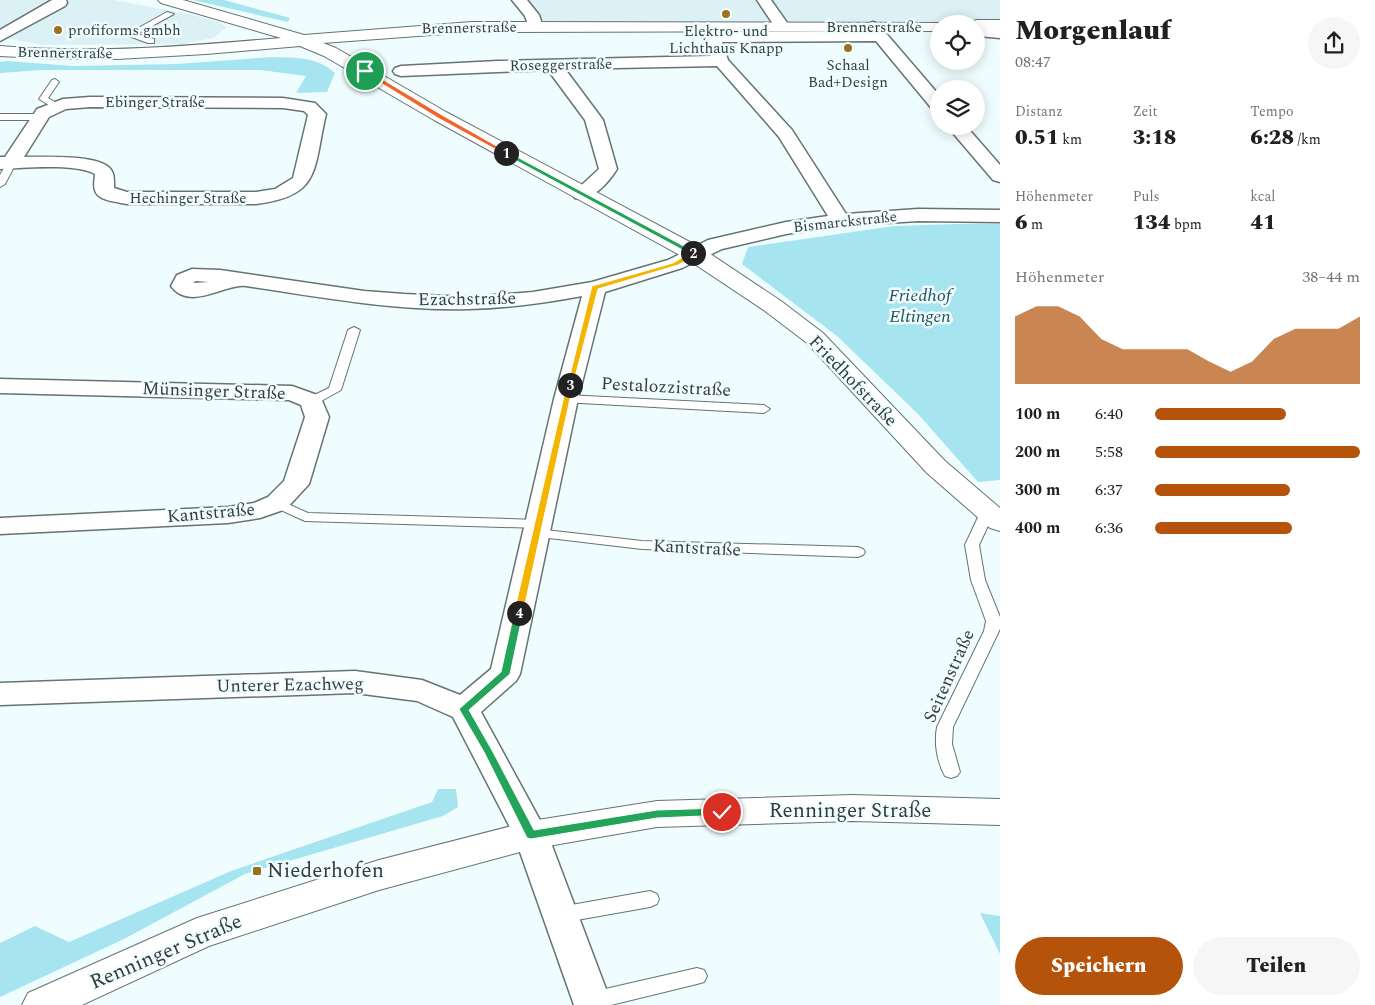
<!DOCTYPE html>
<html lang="de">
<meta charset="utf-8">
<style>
body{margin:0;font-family:Spectral,serif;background:#f6f6f6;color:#202124;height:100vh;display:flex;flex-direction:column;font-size:19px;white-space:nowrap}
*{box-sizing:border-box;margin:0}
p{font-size:16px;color:#757577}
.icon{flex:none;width:28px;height:28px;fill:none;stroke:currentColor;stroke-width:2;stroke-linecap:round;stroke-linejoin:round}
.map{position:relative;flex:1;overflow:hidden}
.details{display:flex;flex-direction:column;background:#fff;width:375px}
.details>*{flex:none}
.buttons{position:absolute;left:930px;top:15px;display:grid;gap:10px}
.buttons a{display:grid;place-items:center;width:55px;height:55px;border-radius:50%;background:#fff;box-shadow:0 2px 12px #0003;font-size:25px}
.pin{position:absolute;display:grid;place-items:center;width:42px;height:42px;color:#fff;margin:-21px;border:2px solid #fff;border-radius:50%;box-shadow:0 1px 5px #0007}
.km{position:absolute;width:25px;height:25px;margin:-12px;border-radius:50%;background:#222;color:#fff;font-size:14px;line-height:25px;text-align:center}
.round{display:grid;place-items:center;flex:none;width:52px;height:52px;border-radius:26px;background:#f6f6f6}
.headline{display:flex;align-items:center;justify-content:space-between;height:85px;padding:0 15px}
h1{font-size:28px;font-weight:800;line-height:38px}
.stats{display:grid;grid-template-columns:repeat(3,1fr);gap:8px;height:85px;padding:5px 15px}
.stats div{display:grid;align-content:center}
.stats b{font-size:21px;font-weight:800}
.stats small{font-size:14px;font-weight:400}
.stats p{font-size:14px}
.chart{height:140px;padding:10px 15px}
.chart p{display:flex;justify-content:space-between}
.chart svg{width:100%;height:90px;margin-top:5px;fill:#b45309;opacity:.7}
.cta{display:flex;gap:10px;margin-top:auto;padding:10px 15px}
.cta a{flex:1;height:58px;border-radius:30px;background:#b45309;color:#fff;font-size:20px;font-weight:800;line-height:58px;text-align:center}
.cta a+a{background:#f6f6f6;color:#202124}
ul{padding:0 15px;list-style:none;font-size:16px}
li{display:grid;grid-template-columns:80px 60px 1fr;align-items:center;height:38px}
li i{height:12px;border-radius:6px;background:#b45309}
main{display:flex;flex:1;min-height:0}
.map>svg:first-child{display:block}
.built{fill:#dcf1f5}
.green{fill:#a6e5f0}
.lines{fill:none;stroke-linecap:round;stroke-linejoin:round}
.lane-casing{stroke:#667273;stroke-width:2}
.street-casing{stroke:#667273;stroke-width:3}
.secondary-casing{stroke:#667273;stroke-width:2}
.lane{fill:#fff;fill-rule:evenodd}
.street{fill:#fff;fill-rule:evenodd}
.secondary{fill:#fff;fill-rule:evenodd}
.split-1{fill:#f0652b;stroke:#fff}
.split-2{fill:#22a559;stroke:#fff}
.split-3{fill:#f5b400;stroke:#fff}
.split-4{fill:#f5b400;stroke:#fff}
.split-5{fill:#22a559;stroke:#fff}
.poi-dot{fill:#9b711f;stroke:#f0fdff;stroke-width:2}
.labels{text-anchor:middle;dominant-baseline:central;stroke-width:5;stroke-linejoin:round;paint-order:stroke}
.far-street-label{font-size:15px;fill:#363b3c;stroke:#f0fdff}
.far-poi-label{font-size:15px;fill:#363b3c;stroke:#f0fdff}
.park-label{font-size:18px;font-style:italic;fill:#24525a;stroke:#f0fdff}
.street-label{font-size:18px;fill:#363b3c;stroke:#f0fdff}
.near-street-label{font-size:21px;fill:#363b3c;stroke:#f0fdff}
.near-poi-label{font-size:21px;fill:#363b3c;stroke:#f0fdff;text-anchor:start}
</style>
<main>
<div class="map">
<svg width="1000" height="1005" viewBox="0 0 1000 1005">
<rect width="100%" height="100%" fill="#f0fdff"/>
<g class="built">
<path d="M 0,0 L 114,0 L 193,15 L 218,22 L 227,27 L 213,38 L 182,44 L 43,45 L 0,37 Z"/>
<path d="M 519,0 L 1000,0 L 1000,25 L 535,27 Z"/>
</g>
<g class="green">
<path d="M 193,0 L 224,0 L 290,18 L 288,22 Z"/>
<path d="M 272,57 C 296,58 316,56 335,73 L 327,92 L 296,93 L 306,76 L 260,70 L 43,70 L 0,73 L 0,62 L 7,61 L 73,66 L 177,64 Z"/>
<path d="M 956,224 L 1000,224 L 1000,480 L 978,482 L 918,414 L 837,336 L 742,264 L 748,247 L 894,226 Z"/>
<path d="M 438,789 L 456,789 L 458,807 L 443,816 L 245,874 L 124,939 L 0,997 L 0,943 L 35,926 L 69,942 L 231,871 L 432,802 Z"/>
<path d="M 980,913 L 1000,916 L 1000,954 Z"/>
</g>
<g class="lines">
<defs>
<g id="lane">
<path d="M 167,12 L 174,14 L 137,34 L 154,39 L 154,43 L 148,43 L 126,35 Z"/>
<path d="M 55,79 L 59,82 L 48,98 L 60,105 L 61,107 L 57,110 L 39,99 L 52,80 Z"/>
<path d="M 0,114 L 40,114 L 45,117 L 40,120 L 0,120 Z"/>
<path d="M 11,160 L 16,163 L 5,184 L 0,187 L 0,175 L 8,161 Z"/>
<path d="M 354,327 L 360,330 L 341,390 L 316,404 L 308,404 L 306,401 L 308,398 L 329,388 L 348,330 Z"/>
<path d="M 566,395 L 764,405 L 770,409 L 764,413 L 562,402 L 560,399 L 562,396 Z"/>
<path d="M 277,499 L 308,513 L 539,520 L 544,521 L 546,524 L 544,527 L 539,528 L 305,521 L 272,506 L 270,503 Z"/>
<path d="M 987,509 L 994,513 L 979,545 L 985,580 L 1000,617 L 1000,629 L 953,727 L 952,744 L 960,772 L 957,776 L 951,778 L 945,776 C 937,762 934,743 937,727 L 984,631 L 986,621 L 971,580 L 965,545 L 980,513 Z"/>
<path d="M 537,529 L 642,541 L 858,547 L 863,549 L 865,552 L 863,555 L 858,557 L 642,549 L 532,536 L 530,533 L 532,530 Z"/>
<path d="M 650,891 L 657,894 L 659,899 L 657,904 L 650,907 L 560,923 L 553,920 L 551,915 L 553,910 L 560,907 Z"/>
<path d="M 697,968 L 704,970 L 707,976 L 704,982 L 697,984 L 611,1005 L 584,1005 L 582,1001 L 585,995 L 592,992 Z"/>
</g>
<g id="street">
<path d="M 52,0 L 66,0 L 67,3 L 65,6 L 0,41 L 0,30 Z"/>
<path d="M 512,0 L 527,0 L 539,15 L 543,27 L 540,30 L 530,30 L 525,16 Z"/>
<path d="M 757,0 L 771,0 L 790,27 L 787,30 L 777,30 Z"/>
<path d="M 873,22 L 878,24 L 939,95 L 939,111 L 933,110 L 876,41 L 722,42 L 728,60 L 792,130 L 846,214 L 918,209 L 1000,210 L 1000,222 L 918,221 L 840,226 L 786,234 L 722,249 L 682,268 L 605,292 L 578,399 L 520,674 L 516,681 L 481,712 L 548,835 L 612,1005 L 574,1005 L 514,835 L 453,717 L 417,701 L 355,693 L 0,705 L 0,683 L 355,671 L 422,680 L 460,695 L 491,669 L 554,399 L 582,296 C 545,303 507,308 469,309 C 394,311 319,297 246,286 C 226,283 190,312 171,286 L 177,275 L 192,269 L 220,270 L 364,291 L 404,294 L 468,297 L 533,292 L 592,282 L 668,260 L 708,240 L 786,222 L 828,216 L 779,137 L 717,66 L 565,69 L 603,120 L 617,169 C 609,182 592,202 575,198 L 572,194 L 599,169 L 585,120 L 548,70 L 401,76 L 395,74 L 393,71 L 395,68 L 401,66 L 498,61 L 711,56 L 705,39 L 708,36 L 727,32 L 869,31 L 865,27 L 868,24 ZM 196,281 L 209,282 L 193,283 Z"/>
<path d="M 983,28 L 1000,28 L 1000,38 L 978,36 L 978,30 Z"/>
<path d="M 90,97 L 283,98 L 315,103 L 326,114 C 313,169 322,196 256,204 L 127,204 C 118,202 97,201 95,190 C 93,185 95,179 95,174 C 75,163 24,168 0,169 L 0,157 L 5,157 L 37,109 L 63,99 ZM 90,107 L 283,108 L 304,111 L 308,115 L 293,178 L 275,189 L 256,192 L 127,192 L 114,188 C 114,180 115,171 107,166 C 92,155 43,157 24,157 L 49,117 L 66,109 Z"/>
<path d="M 947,126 L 966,126 L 1000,165 L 1000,182 L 993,180 Z"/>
<path d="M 0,379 L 292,386 L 320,396 L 329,417 L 309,484 L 286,509 L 260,518 L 228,523 L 0,534 L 0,518 L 228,507 L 254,503 L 268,497 L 284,481 L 305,417 L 301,405 L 289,400 L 0,393 Z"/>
</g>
<g id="secondary">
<path d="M 158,0 L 183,0 L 304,35 L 472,22 L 945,23 L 939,24 L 939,31 L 472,32 L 323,43 L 336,48 L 446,112 L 703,249 L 781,301 L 823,333 L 945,461 L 1000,508 L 1000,531 L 990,528 L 927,473 L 807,343 L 765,311 L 687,259 L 434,120 L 324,56 L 300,46 L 206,54 L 117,59 L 58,59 L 0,56 L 0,46 C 93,54 188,46 281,38 L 161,3 Z"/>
<path d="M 976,20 L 1000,20 L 1000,30 L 976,30 L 976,24 L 969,24 Z"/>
<path d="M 852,795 L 1000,799 L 1000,825 L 852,821 L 657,827 L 531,849 L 379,890 L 209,946 L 82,1005 L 22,1005 L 28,993 L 197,918 L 379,860 L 531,821 L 657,801 Z"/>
</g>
</defs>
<use href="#lane" class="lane-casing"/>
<use href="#street" class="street-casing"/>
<use href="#secondary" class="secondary-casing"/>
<use href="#lane" class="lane"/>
<use href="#street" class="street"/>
<use href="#secondary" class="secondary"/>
</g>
<path class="split-1" d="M 363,70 L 367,70 L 442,115 L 509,153 L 504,154 L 438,118 L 363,72 Z"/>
<path class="split-2" d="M 506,151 L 695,252 L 696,253 L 690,254 L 504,154 Z"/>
<path class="split-3" d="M 693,251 L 697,253 L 697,255 L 678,265 L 598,289 L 573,385 L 567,387 L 592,286 L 673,263 Z"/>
<path class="split-4" d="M 567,383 L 573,385 L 523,613 L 519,616 L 514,613 Z"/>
<path class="split-5" d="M 519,610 L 523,613 L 510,674 L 469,710 L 493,752 L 534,830 L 657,810 L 722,808 L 726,809 L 727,812 L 726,815 L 657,818 L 531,839 L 527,838 L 484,752 L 459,709 L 501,672 L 514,613 Z"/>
<g class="poi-dot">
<circle cx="726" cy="14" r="5"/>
<circle cx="58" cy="30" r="5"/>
<circle cx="848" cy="48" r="5"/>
<rect x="252" y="866" width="10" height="10" rx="2.5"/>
</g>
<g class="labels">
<g class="far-street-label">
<text x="874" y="27">Brennerstraße</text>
<text transform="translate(469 28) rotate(-1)">Brennerstraße</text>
<text transform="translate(65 53) rotate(1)">Brennerstraße</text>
<text transform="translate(561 65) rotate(-1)">Roseggerstraße</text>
<text x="155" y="102">Ebinger Straße</text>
<text x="188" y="198">Hechinger Straße</text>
<text transform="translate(845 222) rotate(-6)">Bismarckstraße</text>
</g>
<g class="far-poi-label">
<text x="68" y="30" text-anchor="start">profiforms gmbh</text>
<text x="726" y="31">Elektro- und<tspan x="726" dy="17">Lichthaus Knapp</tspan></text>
<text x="848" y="65">Schaal<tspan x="848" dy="17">Bad+Design</tspan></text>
</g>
<g class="park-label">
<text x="920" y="295">Friedhof<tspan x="920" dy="21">Eltingen</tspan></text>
</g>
<g class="street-label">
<text transform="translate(467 299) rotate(-1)">Ezachstraße</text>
<text transform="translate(853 381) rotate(46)">Friedhofstraße</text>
<text transform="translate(666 387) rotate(3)">Pestalozzistraße</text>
<text transform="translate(214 391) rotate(2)">Münsinger Straße</text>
<text transform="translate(211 513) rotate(-5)">Kantstraße</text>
<text transform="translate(697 548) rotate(3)">Kantstraße</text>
<text transform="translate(949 676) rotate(-66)">Seitenstraße</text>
<text transform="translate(290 685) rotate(-1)">Unterer Ezachweg</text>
</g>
<g class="near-street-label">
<text x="850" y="811">Renninger Straße</text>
<text transform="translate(166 952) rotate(-23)">Renninger Straße</text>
</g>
<g class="near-poi-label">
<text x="267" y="871">Niederhofen</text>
</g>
</g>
</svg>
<div class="buttons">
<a><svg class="icon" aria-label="locate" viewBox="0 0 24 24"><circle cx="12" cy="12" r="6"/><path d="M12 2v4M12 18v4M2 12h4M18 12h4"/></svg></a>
<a><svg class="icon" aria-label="layers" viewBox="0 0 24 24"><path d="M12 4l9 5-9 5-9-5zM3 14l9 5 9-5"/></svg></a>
</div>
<div class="pin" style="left:365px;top:71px;background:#1e9e55"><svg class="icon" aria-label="arrive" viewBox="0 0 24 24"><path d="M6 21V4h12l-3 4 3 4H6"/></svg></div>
<div class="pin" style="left:722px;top:812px;background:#d93025"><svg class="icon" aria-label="check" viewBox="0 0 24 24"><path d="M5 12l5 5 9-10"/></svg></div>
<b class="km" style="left:506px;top:153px">1</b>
<b class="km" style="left:693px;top:253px">2</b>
<b class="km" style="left:570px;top:385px">3</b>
<b class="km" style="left:519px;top:613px">4</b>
</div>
<section class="details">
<div class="headline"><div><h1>Morgenlauf</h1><p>08:47</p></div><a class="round"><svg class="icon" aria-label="share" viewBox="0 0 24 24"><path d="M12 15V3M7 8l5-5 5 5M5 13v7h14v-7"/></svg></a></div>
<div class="stats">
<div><p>Distanz</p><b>0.51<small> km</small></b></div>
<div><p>Zeit</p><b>3:18</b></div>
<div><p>Tempo</p><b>6:28<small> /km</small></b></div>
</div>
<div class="stats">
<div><p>Höhenmeter</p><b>6<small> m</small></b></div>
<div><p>Puls</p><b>134<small> bpm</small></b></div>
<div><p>kcal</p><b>41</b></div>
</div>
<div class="chart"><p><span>Höhenmeter</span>38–44 m</p>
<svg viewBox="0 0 160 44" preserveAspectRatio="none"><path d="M0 44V11L10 6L20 6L30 11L40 22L50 27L60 27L70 27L80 27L90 33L100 38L110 33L120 22L130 17L140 17L150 17L160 11V44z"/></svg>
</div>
<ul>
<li><b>100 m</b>6:40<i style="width:64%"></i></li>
<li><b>200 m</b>5:58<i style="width:100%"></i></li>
<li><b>300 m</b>6:37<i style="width:66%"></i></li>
<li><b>400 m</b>6:36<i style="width:67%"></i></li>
</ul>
<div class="cta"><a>Speichern</a><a>Teilen</a></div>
</section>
</main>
